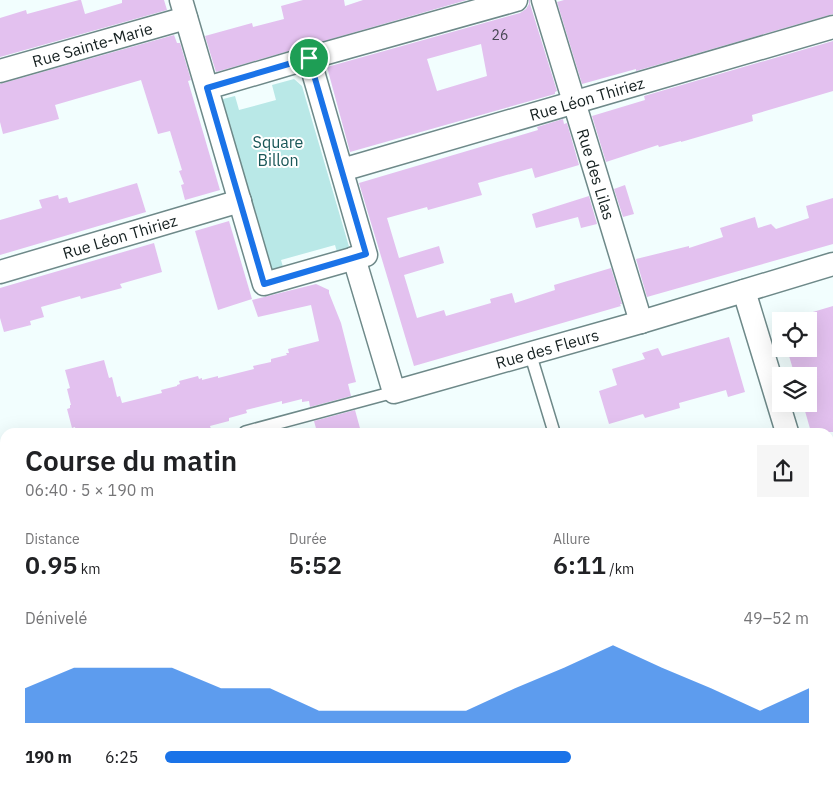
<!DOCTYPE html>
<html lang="fr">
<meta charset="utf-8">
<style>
body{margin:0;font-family:"IBM Plex Sans",sans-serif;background:#f6f6f6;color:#202124;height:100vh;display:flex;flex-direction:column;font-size:19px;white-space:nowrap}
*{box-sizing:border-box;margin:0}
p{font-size:16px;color:#757577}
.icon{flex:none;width:28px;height:28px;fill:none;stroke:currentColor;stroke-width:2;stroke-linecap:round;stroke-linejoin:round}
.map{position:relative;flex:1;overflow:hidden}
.drawer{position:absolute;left:0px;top:428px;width:834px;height:359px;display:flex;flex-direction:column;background:#fff;border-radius:15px 15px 0 0;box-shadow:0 5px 20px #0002}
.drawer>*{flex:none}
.tools{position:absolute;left:772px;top:312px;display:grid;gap:10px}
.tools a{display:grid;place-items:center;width:45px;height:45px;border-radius:0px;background:#fff;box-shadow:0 5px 20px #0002;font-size:25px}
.pin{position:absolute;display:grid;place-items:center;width:42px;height:42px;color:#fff;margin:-21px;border:2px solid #fff;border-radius:50%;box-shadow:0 1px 5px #0007}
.round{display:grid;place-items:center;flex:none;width:52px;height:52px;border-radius:0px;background:#f6f6f6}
.headline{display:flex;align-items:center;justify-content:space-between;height:85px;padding:0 25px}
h1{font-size:28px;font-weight:600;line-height:38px}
.metrics{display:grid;grid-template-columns:repeat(3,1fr);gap:8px;height:85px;padding:5px 25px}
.metrics div{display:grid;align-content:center}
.metrics b{font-size:25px;font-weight:600}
.metrics small{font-size:14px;font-weight:400}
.metrics p{font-size:14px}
.chart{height:140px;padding:10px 25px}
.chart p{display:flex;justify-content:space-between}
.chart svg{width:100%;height:90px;margin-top:5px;fill:#1a73e8;opacity:.7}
ul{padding:0 25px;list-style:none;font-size:16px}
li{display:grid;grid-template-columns:80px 60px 1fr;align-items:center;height:38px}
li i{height:12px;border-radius:6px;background:#1a73e8}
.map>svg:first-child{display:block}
.green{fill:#b9e8e7}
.building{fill:#e3c1ef;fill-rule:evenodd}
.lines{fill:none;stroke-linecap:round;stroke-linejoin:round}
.lane-casing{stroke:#6e8989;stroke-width:14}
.street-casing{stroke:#6e8989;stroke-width:25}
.lane{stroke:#fff;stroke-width:11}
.street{stroke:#fff;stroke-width:22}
.route-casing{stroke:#fff;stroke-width:10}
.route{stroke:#1a73e8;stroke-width:6}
.labels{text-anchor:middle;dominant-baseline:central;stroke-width:4;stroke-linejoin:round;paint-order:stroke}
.number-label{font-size:14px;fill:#484854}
.street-label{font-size:16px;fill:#152020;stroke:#fff}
.park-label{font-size:16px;fill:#195758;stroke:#fff}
</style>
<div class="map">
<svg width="833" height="786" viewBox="0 0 833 786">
<rect width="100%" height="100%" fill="#f2fefe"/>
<g class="green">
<path d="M 294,79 L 302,86 L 350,250 L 339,259 L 335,245 L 281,260 L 285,274 L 281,275 L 270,268 L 221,107 L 223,99 L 235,96 L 239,110 L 276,100 L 272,85 Z"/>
<path d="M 829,701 L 833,721 L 833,786 L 770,786 L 770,781 L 829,781 Z"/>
<path d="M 64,781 L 125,781 L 113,786 L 66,786 Z"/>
<path d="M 146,781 L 337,781 L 326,786 L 148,786 Z"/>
</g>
<g class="building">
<path d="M 79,0 L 81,0 L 85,14 L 122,3 L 122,0 L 164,0 L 167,10 L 0,57 L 0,18 L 26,10 L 27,14 Z"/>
<path d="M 303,0 L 344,0 L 345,6 L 363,0 L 467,0 L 216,72 L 205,36 L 252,23 L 253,27 L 284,19 L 281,6 Z"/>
<path d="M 529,0 L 530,0 L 530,4 L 557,91 L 555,92 L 555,94 L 350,152 L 327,67 L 520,13 L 526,9 L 529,4 ZM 481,44 L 487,76 L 437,91 L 427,59 Z"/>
<path d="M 564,0 L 833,0 L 833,14 L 636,71 L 636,69 L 582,84 L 557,2 Z"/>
<path d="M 174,35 L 177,43 L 180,43 L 191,80 L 188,81 L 220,190 L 185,200 L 181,185 L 184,184 L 179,171 L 182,170 L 170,131 L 158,134 L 141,80 L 55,105 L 59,119 L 3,134 L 0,122 L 0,84 Z"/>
<path d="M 833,41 L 833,91 L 752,115 L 753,121 L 681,142 L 681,141 L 659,147 L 658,145 L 606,162 L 592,116 L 645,100 L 644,96 Z"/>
<path d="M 563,119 L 564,124 L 567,123 L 579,165 L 535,178 L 532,168 L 478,183 L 482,195 L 428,210 L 427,207 L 387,218 L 399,258 L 439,246 L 444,263 L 404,275 L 417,318 L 444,310 L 446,316 L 491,303 L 490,299 L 512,293 L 515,303 L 555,290 L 554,285 L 611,268 L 622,304 L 620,304 L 621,306 L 414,366 L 359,183 L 538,130 L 537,127 Z"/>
<path d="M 137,183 L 146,212 L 0,255 L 0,220 L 42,208 L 39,200 L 58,195 L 59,199 L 67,197 L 69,203 Z"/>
<path d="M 625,185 L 634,214 L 623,217 L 614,189 Z"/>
<path d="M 589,196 L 597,224 L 581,228 L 578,217 L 536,228 L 532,214 Z"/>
<path d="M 833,198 L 833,244 L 647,297 L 636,259 L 689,246 L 689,248 L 723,237 L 720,228 L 755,217 L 758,228 L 771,224 L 776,229 L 809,218 L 806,206 Z"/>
<path d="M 229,221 L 252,299 L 218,310 L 195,231 Z"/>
<path d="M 154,243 L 162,272 L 120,284 L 122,288 L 81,299 L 80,296 L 41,307 L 44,317 L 30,321 L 31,325 L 4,332 L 0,318 L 0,288 Z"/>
<path d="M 316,284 L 329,290 L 329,293 L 341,323 L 356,382 L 348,384 L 351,396 L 310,407 L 309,401 L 302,402 L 302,399 L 282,404 L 282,401 L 246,410 L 247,413 L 229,418 L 229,421 L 210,426 L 211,429 L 198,432 L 76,432 L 75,427 L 72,428 L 67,409 L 70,408 L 70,405 L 71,405 L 67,389 L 70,388 L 65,370 L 104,360 L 109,378 L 112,377 L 117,397 L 120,396 L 122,403 L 162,393 L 161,390 L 177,386 L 177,385 L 180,384 L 179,381 L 198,376 L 199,379 L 202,378 L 202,380 L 218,376 L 218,378 L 254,369 L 253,366 L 271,362 L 271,359 L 287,355 L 286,353 L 289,353 L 288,349 L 319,341 L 311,305 L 258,317 L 252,300 Z"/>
<path d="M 833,306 L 833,432 L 811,432 L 803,404 L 809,404 L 809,376 L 795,376 L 787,349 L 809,349 L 809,321 L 781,321 L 781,330 L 779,322 Z"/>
<path d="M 729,337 L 745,392 L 728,397 L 726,390 L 679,403 L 680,408 L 645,418 L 643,414 L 609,424 L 599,391 L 617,385 L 612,369 L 645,359 L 642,353 L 658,348 L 662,356 Z"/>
<path d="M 355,410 L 361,432 L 317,432 L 314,421 Z"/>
</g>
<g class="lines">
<defs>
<g id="lane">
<path d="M 530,353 L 554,432"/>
<path d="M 245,432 L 394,392"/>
<path d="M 0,498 L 5,496"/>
<path d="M 0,737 L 5,736"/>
</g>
<g id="street">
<path d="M 181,0 L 264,284 L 366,255 L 309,58 L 207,88"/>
<path id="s1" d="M 543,0 L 641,322"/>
<path d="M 309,58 L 516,0"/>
<path id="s2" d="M 0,71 L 186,18"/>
<path id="s3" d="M 342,170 L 833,27"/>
<path id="s4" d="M 354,258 L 394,392 L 641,322 L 833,264"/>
<path id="s5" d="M 0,272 L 240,201"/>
<path d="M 744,291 L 787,432"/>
<path d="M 829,588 L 833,609"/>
</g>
</defs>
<use href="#lane" class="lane-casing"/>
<use href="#street" class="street-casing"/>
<use href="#lane" class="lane"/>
<use href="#street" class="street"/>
</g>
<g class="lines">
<defs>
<path id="route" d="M 309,58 L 366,254 L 264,284 L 207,88 Z"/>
</defs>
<use href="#route" class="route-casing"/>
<use href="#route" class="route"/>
</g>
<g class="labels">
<g class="number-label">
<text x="500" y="35">26</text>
</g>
<g class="street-label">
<text stroke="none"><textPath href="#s2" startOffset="96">Rue Sainte-Marie</textPath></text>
<text stroke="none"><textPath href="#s3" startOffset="255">Rue Léon Thiriez</textPath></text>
<text stroke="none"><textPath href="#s1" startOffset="182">Rue des Lilas</textPath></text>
<text stroke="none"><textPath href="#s5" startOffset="125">Rue Léon Thiriez</textPath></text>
<text stroke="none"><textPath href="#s4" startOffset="299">Rue des Fleurs</textPath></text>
</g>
<g class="park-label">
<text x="278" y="142">Square<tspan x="278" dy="18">Billon</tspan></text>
</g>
</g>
</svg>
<div class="tools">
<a><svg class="icon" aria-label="locate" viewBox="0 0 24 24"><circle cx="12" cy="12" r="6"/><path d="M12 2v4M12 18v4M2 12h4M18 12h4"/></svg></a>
<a><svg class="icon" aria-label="layers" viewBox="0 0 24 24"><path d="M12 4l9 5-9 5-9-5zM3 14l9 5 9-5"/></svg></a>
</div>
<div class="pin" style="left:309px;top:58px;background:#1e9e55"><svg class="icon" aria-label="arrive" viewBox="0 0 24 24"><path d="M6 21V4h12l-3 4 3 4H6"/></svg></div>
<section class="drawer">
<div class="headline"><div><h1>Course du matin</h1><p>06:40 · 5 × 190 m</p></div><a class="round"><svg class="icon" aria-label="share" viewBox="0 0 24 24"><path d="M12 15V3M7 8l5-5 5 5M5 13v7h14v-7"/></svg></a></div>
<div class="metrics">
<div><p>Distance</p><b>0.95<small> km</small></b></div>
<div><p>Durée</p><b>5:52</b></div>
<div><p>Allure</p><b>6:11<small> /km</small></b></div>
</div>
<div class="chart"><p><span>Dénivelé</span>49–52 m</p>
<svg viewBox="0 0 160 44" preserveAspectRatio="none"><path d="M0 44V27L10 17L20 17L30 17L40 27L50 27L60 38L70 38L80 38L90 38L100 27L110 17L120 6L130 17L140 27L150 38L160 27V44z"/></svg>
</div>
<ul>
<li><b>190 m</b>6:25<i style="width:63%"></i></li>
</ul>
</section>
</div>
